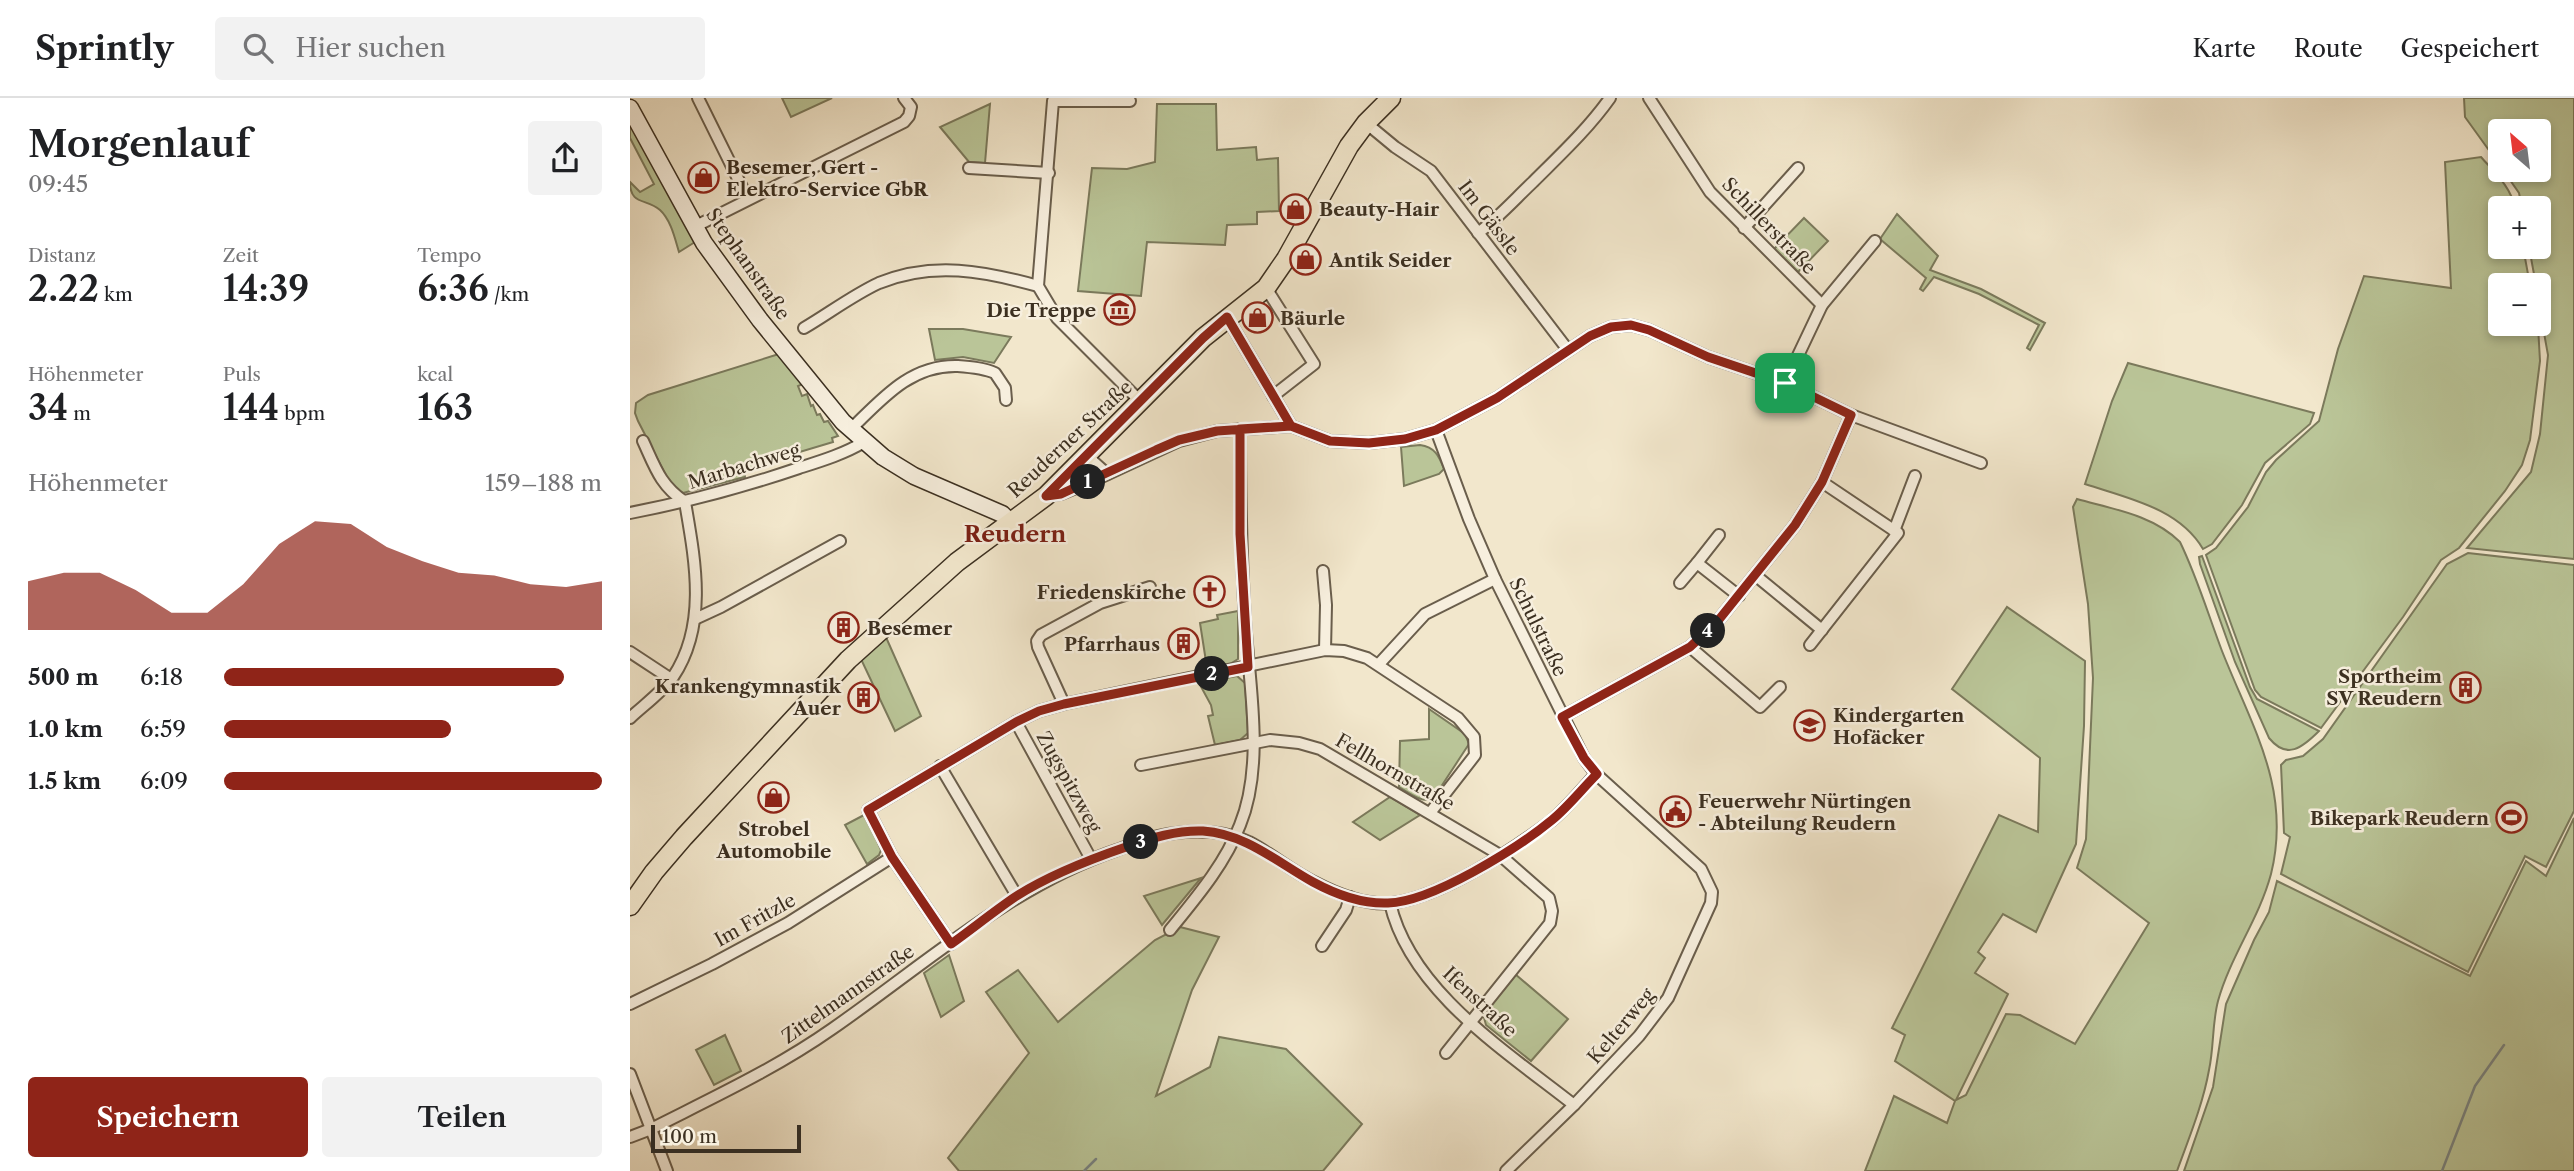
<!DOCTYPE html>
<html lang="de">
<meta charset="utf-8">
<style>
body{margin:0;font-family:"Libre Caslon Text",serif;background:#f2f2f2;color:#202124;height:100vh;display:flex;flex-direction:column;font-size:26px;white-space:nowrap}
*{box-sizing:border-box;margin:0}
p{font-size:23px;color:#757577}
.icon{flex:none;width:38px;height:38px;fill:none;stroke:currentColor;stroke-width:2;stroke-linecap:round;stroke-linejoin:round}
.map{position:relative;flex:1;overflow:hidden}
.panel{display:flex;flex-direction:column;background:#fff;width:630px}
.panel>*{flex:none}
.needle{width:46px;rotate:332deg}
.tools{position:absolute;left:1858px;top:21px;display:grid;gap:14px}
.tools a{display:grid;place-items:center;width:63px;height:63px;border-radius:7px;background:#fff;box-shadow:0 4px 10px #0003;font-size:35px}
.scale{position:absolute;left:21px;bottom:18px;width:150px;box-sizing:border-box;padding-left:7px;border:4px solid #3c3021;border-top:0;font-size:19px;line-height:24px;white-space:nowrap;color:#3c3021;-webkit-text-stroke:5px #f7efde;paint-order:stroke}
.pin{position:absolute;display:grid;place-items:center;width:60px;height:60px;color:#fff;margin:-30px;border-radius:14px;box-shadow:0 4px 10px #0006}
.km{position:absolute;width:35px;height:35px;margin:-18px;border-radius:50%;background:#222;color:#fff;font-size:19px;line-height:35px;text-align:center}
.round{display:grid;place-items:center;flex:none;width:74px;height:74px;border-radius:7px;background:#f2f2f2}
.overview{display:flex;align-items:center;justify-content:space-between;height:119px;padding:0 28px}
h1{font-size:38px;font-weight:600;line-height:52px}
.metrics{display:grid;grid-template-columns:repeat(3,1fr);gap:10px;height:119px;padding:7px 28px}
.metrics div{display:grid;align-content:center}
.metrics b{font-size:35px;font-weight:600}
.metrics small{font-size:19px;font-weight:400}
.metrics p{font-size:19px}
.chart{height:196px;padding:14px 28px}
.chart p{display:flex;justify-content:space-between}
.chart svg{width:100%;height:126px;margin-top:7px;fill:#8f2418;opacity:.7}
.cta{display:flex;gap:14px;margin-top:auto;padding:14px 28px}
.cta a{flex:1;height:80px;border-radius:7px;background:#8f2418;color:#fff;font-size:28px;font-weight:600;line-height:80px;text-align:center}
.cta a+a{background:#f2f2f2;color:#202124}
ul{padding:0 28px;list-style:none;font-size:23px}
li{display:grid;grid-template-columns:112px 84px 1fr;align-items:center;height:52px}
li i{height:18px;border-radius:9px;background:#8f2418}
header{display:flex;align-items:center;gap:42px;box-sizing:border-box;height:98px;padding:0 35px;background:#fff;border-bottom:2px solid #e0e0e0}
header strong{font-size:33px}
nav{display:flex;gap:38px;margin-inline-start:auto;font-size:24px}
.search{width:490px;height:63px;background:#f2f2f2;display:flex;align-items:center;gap:18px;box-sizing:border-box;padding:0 24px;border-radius:7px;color:#757577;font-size:26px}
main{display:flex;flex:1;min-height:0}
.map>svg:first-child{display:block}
.green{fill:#bac598;stroke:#7b7a5c;stroke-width:2}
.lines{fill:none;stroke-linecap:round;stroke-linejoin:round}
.stream{stroke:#798482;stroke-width:2.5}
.street-casing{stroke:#6a5e4c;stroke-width:14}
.secondary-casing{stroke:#3c3021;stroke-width:19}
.primary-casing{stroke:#3c3021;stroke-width:21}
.street{stroke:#f7efde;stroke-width:10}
.secondary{stroke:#f7efde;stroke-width:16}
.primary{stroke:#f2e7cc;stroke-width:18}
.route-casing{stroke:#fff;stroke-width:14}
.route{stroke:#8f2418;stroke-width:9}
.labels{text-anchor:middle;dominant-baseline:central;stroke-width:5;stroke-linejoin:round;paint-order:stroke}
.poi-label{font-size:19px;font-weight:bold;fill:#3c3021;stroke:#f7efde;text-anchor:start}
.street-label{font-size:19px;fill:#3c3021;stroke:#f7efde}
.quarter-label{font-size:23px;font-weight:bold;fill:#7a1f14;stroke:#f7efde}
</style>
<header>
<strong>Sprintly</strong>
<div class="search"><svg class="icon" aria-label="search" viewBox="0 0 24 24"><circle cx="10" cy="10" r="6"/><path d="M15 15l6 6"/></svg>Hier suchen</div>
<nav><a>Karte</a><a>Route</a><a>Gespeichert</a></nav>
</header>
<main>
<section class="panel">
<div class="overview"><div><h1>Morgenlauf</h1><p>09:45</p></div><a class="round"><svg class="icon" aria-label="share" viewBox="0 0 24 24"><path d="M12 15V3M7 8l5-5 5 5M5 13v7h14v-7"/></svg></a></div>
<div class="metrics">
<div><p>Distanz</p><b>2.22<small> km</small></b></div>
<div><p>Zeit</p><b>14:39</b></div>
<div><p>Tempo</p><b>6:36<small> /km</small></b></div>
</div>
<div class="metrics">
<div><p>Höhenmeter</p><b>34<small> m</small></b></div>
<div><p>Puls</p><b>144<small> bpm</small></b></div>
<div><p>kcal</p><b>163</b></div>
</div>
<div class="chart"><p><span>Höhenmeter</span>159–188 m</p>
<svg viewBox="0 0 160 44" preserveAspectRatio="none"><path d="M0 44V27L10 24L20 24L30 30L40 38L50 38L60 28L70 14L80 6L90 7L100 15L110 20L120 24L130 25L140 28L150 29L160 27V44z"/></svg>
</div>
<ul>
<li><b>500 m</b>6:18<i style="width:90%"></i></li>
<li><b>1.0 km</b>6:59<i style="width:60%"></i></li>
<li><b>1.5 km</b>6:09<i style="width:100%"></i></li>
</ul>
<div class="cta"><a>Speichern</a><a>Teilen</a></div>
</section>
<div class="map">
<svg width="1944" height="1073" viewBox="0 0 1944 1073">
<rect width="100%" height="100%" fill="#f2e7cc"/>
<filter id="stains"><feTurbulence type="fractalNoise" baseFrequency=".00286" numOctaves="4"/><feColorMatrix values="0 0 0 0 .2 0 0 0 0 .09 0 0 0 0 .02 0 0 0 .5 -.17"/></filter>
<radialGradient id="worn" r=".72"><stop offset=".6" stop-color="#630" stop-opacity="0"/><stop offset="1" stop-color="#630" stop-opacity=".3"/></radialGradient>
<g class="green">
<path d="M 152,0 L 202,0 L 161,19 Z"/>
<path d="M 1834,0 L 1944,0 L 1944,461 L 1837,450 L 1901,374 L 1910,336 L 1918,257 L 1909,207 L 1909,187 L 1906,187 L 1899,149 L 1909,149 L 1909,110 L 1892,110 L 1889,95 L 1873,72 L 1909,72 L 1909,33 L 1871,33 L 1871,69 L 1835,19 Z"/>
<path d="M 360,6 L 355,65 L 339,64 L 310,29 Z"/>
<path d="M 527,6 L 586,6 L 587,52 L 626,49 L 627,62 L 648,60 L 649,113 L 627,114 L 627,126 L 597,127 L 595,147 L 517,144 L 511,198 L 448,193 L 462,70 L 497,71 L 525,64 Z"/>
<path d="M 0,26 L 65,144 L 49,154 C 45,141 41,122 30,112 C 17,100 0,108 0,84 L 10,94 L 24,86 L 0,40 Z"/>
<path d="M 1851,59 C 1865,75 1881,89 1885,110 L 1871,110 L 1871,149 L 1893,149 L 1900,187 L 1871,187 L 1871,226 L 1908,226 L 1908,228 L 1910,263 L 1900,342 L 1892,367 L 1875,393 L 1829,450 L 1811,462 L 1773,519 L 1691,630 L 1631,599 L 1625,592 L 1576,457 L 1586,450 L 1618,409 L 1636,374 L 1646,362 L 1689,323 L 1708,251 L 1734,178 L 1821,190 L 1815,64 Z"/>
<path d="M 1267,116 L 1308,158 L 1300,172 L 1351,191 L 1415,225 L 1400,252 L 1397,250 L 1409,227 L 1349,196 L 1304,179 L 1293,193 L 1290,191 L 1296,180 L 1250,141 Z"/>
<path d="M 1174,120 L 1198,143 L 1168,174 L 1144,151 Z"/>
<path d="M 299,231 L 333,231 L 381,239 L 364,265 L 333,259 L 305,262 Z"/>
<path d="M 149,256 L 173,286 L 168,288 L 172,298 L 177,296 L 181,308 L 183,307 L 187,317 L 190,316 L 194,324 L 198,323 L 208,338 L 202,340 L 203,344 L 123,368 L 123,370 L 114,373 L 115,379 L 53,395 L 42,389 L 8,323 L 5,315 L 6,305 L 18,297 Z"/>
<path d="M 1498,265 L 1684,315 L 1680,326 L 1635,365 L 1612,407 L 1582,446 L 1573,451 C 1549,410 1497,400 1455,386 L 1482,303 Z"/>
<path d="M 790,347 C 805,349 809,358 814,371 L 809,376 L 774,388 L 771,349 Z"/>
<path d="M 1447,401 C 1483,411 1523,417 1550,444 C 1567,479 1578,516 1592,553 C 1622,629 1662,691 1641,776 C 1629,821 1600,859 1588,903 C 1582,926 1584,949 1579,972 C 1573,1006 1559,1040 1547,1073 L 1235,1073 L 1264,998 L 1317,1025 L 1325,1003 L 1265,963 L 1275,937 L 1262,930 L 1369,717 L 1408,734 L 1410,660 L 1322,591 L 1377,509 L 1455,563 L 1454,628 L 1446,746 L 1406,834 L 1373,816 L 1348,854 L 1355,860 L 1345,875 L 1378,896 L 1326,1002 L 1336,997 L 1376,916 L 1390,917 L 1445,946 L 1519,825 L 1447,770 L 1456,741 L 1463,580 L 1458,506 L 1443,409 Z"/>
<path d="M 1838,455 L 1944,467 L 1944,713 L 1916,769 L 1895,758 L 1838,874 L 1651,776 L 1660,739 L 1654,735 L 1651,667 L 1656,662 L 1673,658 L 1693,641 L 1817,466 Z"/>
<path d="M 1572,458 L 1620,589 L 1627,601 L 1689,633 C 1672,650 1657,662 1639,640 L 1605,564 L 1570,466 L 1569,459 Z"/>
<path d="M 608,513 L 608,561 L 600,566 L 577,570 L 570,525 L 588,521 L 587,517 Z"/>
<path d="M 255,537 L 291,618 L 265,633 L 230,559 Z"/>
<path d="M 607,578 L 615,585 L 618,635 L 610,642 L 585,647 L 578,618 L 583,617 L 581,607 L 569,585 Z"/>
<path d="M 799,611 L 835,636 L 839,646 L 803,701 C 791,705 779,695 769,689 L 770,643 L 799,641 Z"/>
<path d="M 760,699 L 790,717 L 750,742 L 723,724 Z"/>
<path d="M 236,716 L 251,752 L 249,757 L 237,766 L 215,727 Z"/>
<path d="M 1944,720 L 1944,1073 L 1554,1073 L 1583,989 L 1596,906 L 1624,842 L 1639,814 L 1647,783 L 1840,878 L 1896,763 L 1916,778 Z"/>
<path d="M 571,780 L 532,827 L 514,798 Z"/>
<path d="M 550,829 L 589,839 L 562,892 L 526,998 L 580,969 L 589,939 L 656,951 L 732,1026 L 693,1073 L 329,1073 L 318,1060 L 399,955 L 356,894 L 388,872 L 428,924 L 525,842 Z"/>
<path d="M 319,857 L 334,903 L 311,919 L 294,875 Z"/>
<path d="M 885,876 L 938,921 L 901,963 L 856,927 L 853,916 Z"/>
<path d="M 95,937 L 111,973 L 84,987 L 66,952 Z"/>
</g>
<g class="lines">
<g class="stream">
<path d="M 454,1073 L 466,1061"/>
<path d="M 1812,1073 L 1845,988 L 1874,947"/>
</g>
<defs>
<g id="street">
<path d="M 68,0 L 118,101"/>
<path d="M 1019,0 L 1080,94 L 1192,207"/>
<path d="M 500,3 L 423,3 L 408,188 L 427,220 L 511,304"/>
<path d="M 736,25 L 765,49 L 801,73 L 938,252"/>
<path d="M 339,70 L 419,75"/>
<path d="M 64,129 L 274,24 L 279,18 L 281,9 L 274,0"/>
<path d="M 1114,130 L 1168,70"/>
<path d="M 848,135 C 868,120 885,101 903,84 C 930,57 958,31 980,0"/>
<path d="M 636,190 L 684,266 L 643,298"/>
<path d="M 597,219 L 661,328"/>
<path d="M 174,230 C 198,216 223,197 249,185 C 303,163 354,173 408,188"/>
<path d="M 1155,285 L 1192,207 L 1245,143"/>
<path d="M 221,331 C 252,301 280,267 327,268 C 340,269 354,270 365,275 L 375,290 L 376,302"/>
<path d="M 806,332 L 839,421 L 865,481 L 954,660 L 966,676 L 1071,771 L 1082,794 L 1081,805 L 1038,900 L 1009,938 L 944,1007 L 876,1073"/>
<path d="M 457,358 L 477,376"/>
<path d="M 419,397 L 431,396 L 463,383 L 549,343 L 587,333 L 661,328 L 700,343 L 739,345 L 775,341 L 806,332 L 867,300 L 960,238 L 981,229 L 1001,227 L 1019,232 L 1078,259 L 1155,285 L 1221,317 L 1351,365"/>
<path d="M 0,415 C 57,404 113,389 169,370 C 191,363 214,356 234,344"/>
<path d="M 1264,433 L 1285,378"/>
<path d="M 1067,465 L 1089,437"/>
<path d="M 693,473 L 696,507 L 695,552"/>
<path d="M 1125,477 L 1192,532"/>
<path d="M 1050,485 L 1067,465 L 1109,498"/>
<path d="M 65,521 L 91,509 L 210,443"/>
<path d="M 1180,547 L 1268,435 L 1192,384"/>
<path d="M 1060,549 L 1130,609 L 1150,589"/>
<path d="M 0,554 L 41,581"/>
<path d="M 749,566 L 795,516 L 865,481"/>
<path d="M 434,606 L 408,549 L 407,543 L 411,537 L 470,505 L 520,489"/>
<path d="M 932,619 L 1060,549 L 1087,524 L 1165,427 L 1192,384 L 1221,317"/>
<path d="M 0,620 C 14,607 32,594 43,579 C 78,527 65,462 55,404 C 30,387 25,369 13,343"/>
<path d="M 386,624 L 461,761"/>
<path d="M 511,667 L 640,642 L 669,645 L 690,651 L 870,757 L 919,800 L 922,813 L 920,825 L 816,955"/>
<path d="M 310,668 L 387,798"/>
<path d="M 760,805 C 780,893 877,954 944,1007"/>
<path d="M 540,832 C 566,800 595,766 610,727 C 635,666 619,585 615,522 C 611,458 610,395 610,331"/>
<path d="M 321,846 L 262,759 L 238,712 L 386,624 L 409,613 L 434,606 L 695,552 L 714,553 L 737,560 L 828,620 L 844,639 L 845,657 L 800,715"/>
<path d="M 692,848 L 716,812 L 720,799"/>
<path d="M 0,906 L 82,866 L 158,825 L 262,759"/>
<path d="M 0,976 L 37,1073"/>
<path d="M 0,1039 L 21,1031 C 82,1000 145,971 202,931 C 293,868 381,788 487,752 C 500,747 514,741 528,738 C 557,732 591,731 619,744 C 642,756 661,773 684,784 C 707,796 736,808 762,805 C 811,799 881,753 921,723 C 937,710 952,691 966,676"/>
</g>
<path id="secondary" d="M 0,10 L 74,145 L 130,222 L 213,324 L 253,359 L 284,378 L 372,416 L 380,424"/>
<path id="primary" d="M 0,808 L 24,774 L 54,739 L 218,562 L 327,464 L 416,398 L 573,240 L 636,190 L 656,161 L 719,48 L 736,25 L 761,0"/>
</defs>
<use href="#street" class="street-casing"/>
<use href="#secondary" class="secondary-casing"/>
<use href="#primary" class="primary-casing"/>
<use href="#street" class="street"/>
<use href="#secondary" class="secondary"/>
<use href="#primary" class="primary"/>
</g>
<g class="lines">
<defs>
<path id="route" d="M 1155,285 L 1078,259 L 1019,232 L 1001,227 L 981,229 L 960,238 L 867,300 L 806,332 L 775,341 L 739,345 L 700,343 L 661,328 L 587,333 L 549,342 L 526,352 L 431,396 L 416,398 L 573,240 L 597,219 L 661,328 L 610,331 L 610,436 L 618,569 L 434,606 L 409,613 L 386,624 L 238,712 L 262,759 L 321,846 C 342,831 363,814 385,799 C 419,777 458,762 496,749 C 521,740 547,732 573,733 C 616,736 647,764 683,784 C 705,796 733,806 758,805 C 802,804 888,750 922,722 C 938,709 952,691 967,676 L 954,660 L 932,619 L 1060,549 L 1087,524 L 1165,427 L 1192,384 L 1221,317 L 1155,285"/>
</defs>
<use href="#route" class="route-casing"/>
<use href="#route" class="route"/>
</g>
<defs>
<symbol id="shop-ring" viewBox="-11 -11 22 22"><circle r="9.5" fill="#f7efde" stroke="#8f2418" stroke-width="1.5"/><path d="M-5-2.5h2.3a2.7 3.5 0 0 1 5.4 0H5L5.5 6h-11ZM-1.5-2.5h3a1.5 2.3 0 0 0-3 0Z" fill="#8f2418"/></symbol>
<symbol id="museum-ring" viewBox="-11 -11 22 22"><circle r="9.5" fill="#f7efde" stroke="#8f2418" stroke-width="1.5"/><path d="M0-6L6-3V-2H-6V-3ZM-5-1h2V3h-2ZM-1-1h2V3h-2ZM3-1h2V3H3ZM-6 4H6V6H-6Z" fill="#8f2418"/></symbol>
<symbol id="church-ring" viewBox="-11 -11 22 22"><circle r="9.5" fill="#f7efde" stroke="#8f2418" stroke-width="1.5"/><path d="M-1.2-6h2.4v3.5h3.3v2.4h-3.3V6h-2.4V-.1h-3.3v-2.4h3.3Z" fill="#8f2418"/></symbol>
<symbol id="building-ring" viewBox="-11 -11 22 22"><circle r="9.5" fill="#f7efde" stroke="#8f2418" stroke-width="1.5"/><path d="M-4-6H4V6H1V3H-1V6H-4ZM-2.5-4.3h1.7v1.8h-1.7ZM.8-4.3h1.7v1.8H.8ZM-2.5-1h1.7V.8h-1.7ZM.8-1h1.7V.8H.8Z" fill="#8f2418"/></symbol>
<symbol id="school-ring" viewBox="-11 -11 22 22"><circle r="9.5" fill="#f7efde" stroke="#8f2418" stroke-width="1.5"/><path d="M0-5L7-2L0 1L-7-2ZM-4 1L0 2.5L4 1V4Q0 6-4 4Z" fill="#8f2418"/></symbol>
<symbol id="civic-ring" viewBox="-11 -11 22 22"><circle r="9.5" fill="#f7efde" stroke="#8f2418" stroke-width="1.5"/><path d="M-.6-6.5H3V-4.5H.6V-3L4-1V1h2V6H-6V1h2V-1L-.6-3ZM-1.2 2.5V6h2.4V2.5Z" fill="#8f2418"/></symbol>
<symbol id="stadium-ring" viewBox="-11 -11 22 22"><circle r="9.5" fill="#f7efde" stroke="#8f2418" stroke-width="1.5"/><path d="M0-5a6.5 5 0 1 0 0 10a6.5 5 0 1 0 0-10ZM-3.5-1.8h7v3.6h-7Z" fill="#8f2418"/></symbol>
</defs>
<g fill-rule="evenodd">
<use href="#shop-ring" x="56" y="62" width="35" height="35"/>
<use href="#shop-ring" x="648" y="94" width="35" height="35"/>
<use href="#shop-ring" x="658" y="144" width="35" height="35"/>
<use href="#museum-ring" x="472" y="194" width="35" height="35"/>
<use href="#shop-ring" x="610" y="202" width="35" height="35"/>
<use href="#church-ring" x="562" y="476" width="35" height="35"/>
<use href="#building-ring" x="196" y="512" width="35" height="35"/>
<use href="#building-ring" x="536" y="528" width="35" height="35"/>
<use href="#building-ring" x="1818" y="572" width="35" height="35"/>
<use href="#building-ring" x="216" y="582" width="35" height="35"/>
<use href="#school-ring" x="1162" y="610" width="35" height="35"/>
<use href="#shop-ring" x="126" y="682" width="35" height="35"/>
<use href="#civic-ring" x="1028" y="696" width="35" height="35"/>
<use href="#stadium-ring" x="1864" y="702" width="35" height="35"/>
</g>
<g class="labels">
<g class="poi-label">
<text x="96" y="69">Besemer, Gert -<tspan x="96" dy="22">Elektro-Service GbR</tspan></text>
<text x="689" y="111">Beauty-Hair</text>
<text x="699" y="162">Antik Seider</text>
<text x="466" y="212" text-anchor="end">Die Treppe</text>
<text x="650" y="220">Bäurle</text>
<text x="556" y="494" text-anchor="end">Friedenskirche</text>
<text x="237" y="530">Besemer</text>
<text x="530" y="546" text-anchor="end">Pfarrhaus</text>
<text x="1812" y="578" text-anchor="end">Sportheim<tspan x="1812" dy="22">SV Reudern</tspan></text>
<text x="211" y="588" text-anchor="end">Krankengymnastik<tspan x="211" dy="22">Auer</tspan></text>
<text x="1203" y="617">Kindergarten<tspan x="1203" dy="22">Hofäcker</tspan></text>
<text x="1068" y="703">Feuerwehr Nürtingen<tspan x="1068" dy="22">- Abteilung Reudern</tspan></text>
<text x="1859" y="720" text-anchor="end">Bikepark Reudern</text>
<text x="144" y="731" text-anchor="middle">Strobel<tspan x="144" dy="22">Automobile</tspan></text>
</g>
<g class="street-label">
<text transform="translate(859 120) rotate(53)">Im Gässle</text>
<text transform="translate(1139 128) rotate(46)">Schillerstraße</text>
<text transform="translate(118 166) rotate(55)">Stephanstraße</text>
<text transform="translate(440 341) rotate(-43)">Reuderner Straße</text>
<text transform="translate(114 368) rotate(-17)">Marbachweg</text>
<text transform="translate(908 529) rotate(64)">Schulstraße</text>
<text transform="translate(765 674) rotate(30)">Fellhornstraße</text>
<text transform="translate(439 684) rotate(61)">Zugspitzweg</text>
<text transform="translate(125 822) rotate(-29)">Im Fritzle</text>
<text transform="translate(218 896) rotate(-35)">Zittelmannstraße</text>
<text transform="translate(850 904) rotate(43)">Ifenstraße</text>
<text transform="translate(991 928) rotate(-50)">Kelterweg</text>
</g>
<g class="quarter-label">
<text x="385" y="436">Reudern</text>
</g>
</g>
<rect width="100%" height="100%" filter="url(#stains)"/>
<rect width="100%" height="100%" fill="url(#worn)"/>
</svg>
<div class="tools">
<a><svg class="needle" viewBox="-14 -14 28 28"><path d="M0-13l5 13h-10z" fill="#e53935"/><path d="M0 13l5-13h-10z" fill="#757577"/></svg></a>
<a>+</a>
<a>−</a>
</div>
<div class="scale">100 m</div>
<div class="pin" style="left:1155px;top:285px;background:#1e9e55"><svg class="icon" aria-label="arrive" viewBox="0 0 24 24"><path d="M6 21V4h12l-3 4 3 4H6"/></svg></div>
<b class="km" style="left:458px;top:384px">1</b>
<b class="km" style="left:582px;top:576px">2</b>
<b class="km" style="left:511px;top:744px">3</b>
<b class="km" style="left:1078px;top:533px">4</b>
</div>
</main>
